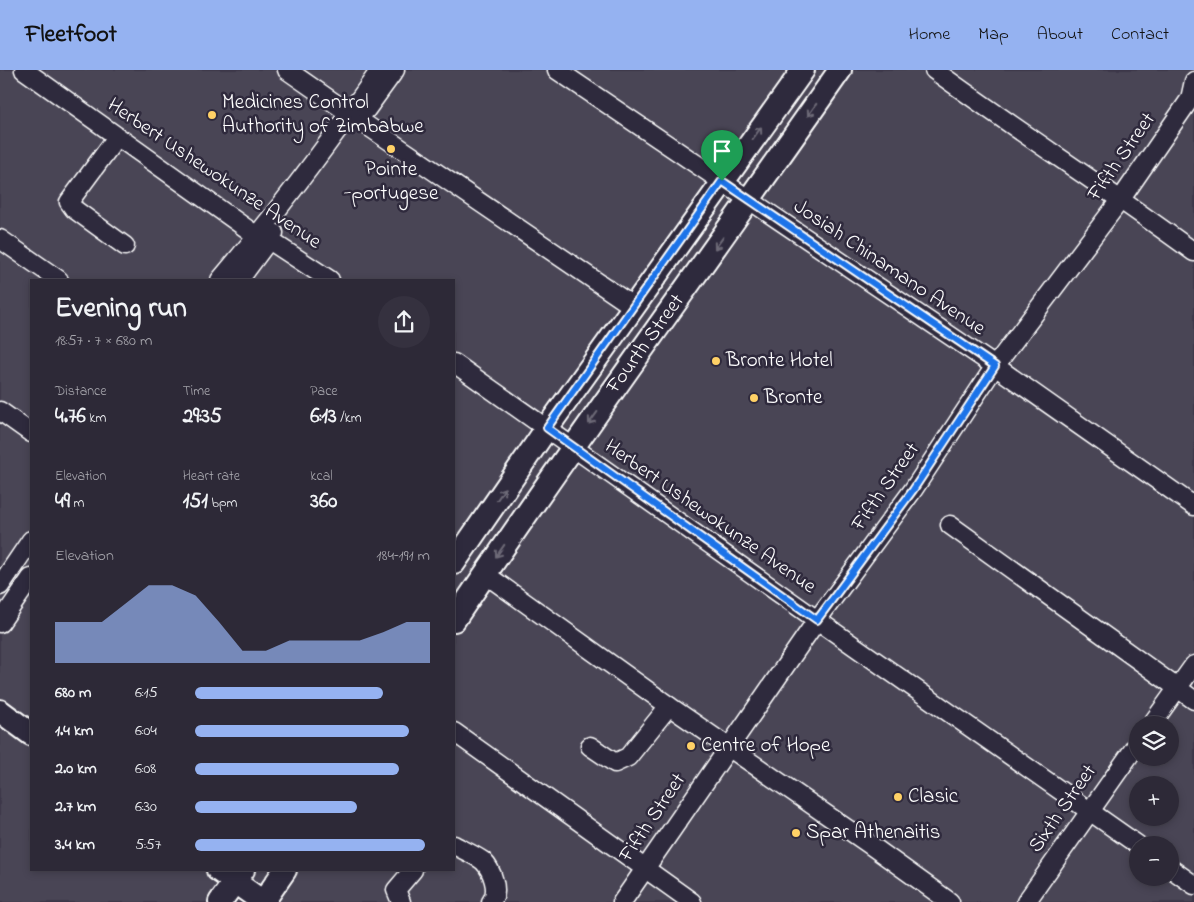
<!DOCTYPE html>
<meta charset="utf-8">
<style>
body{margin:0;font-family:"Indie Flower",sans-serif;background:#35313f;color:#f1f3f6;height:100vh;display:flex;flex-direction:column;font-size:19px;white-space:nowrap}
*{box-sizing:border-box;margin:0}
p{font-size:16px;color:#a7a6ad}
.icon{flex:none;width:28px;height:28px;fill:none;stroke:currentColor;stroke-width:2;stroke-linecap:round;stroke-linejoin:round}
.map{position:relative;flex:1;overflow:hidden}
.side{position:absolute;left:30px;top:209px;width:425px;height:592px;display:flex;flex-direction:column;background:#2d2937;border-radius:0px;box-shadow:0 2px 8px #0003,0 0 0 1px #484552}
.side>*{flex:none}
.buttons{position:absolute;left:1129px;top:646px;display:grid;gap:10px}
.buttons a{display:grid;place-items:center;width:50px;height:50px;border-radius:50%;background:#2d2937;box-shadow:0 2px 8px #0003,0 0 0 1px #484552;font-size:25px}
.pin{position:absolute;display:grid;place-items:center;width:42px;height:42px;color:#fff;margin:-51px -21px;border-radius:50% 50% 50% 0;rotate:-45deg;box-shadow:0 0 5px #0007}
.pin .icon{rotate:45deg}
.round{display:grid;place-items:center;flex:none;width:52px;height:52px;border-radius:26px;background:#35313f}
.headline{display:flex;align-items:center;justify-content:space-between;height:85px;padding:0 25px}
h1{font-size:28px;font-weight:800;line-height:38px}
.stats{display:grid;grid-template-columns:repeat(3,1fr);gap:8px;height:85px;padding:5px 25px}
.stats div{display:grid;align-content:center}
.stats b{font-size:21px;font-weight:800}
.stats small{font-size:14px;font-weight:400}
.stats p{font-size:14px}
.chart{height:140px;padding:10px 25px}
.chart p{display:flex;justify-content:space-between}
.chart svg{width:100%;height:90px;margin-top:5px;fill:#95b2f1;opacity:.7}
ul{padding:0 25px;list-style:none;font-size:16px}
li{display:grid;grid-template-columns:80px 60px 1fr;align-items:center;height:38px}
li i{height:12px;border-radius:6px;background:#95b2f1}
header{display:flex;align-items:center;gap:30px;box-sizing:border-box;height:70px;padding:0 25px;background:#95b2f1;color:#111}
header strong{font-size:24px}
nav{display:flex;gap:28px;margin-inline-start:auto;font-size:18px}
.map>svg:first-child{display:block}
.built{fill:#494455;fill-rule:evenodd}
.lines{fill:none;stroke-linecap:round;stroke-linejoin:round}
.minor-casing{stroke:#fff;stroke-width:21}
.major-casing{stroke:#fff;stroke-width:26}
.minor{stroke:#2f2a3d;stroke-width:18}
.major{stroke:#2f2a3d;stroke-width:22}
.oneway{stroke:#6d6a77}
.route-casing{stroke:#fff;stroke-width:10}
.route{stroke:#1a73e8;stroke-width:6}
.poi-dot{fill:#ffd166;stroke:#2f2a3d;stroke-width:2}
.labels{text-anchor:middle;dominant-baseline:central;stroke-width:5;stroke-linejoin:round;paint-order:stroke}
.poi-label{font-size:21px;fill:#fff;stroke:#2f2a3d;text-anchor:start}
.street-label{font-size:21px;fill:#fff;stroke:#2f2a3d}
</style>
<header>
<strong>Fleetfoot</strong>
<nav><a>Home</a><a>Map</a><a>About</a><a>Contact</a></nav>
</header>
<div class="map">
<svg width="1194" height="832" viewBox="0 0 1194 832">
<rect width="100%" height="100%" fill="#3c3749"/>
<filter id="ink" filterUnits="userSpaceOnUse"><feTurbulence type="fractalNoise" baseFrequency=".02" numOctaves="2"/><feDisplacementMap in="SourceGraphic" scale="10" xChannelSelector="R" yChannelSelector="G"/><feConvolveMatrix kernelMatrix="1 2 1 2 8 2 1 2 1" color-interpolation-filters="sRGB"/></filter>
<g filter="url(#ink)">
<path class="built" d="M 0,0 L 1194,0 L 1194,832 L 0,832 ZM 31,210 L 454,210 L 454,800 L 31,800 ZM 1138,655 L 1170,655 L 1170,688 L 1138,688 ZM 1138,715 L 1170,715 L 1170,748 L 1138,748 ZM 1138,775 L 1170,775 L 1170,808 L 1138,808 Z"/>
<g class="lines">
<defs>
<g id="minor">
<path d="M 24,0 L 257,166 L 269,170 L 330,210"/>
<path d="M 287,0 L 359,50 L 634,237"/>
<path d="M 557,0 L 995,296 L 1194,436"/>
<path d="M 934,0 C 1019,62 1108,119 1194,182"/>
<path d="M 366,40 L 395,0"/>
<path d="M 117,67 L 69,132 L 74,139 L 125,176"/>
<path d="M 0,169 L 59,210"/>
<path d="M 220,210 C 277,143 330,72 380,0"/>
<path d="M 239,210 L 274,163"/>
<path d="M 454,293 L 817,550 L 1138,775"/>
<path d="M 0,341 L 31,363"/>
<path d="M 950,455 L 1194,630"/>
<path d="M 485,504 L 669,636 L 869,774 L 950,832"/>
<path d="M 0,516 L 31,470"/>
<path d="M 0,553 L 31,508"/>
<path d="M 1151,655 L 1194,595"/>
<path d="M 454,662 L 692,832"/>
<path d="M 590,676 L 615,693 L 628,687 L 669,636"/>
<path d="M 454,775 C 463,780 475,785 483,791 C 492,800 500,821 491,832"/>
<path d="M 1170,798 L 1194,815"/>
<path d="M 401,832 L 396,820 L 413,800"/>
<path d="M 622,832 L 817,550 L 913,420 L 995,296 L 1121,129 L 1190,29 L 1194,11"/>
<path d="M 1026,832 L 1138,673"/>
</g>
<g id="major">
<path d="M 454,493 L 547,358 L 803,0"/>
<path d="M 454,550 C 579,364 712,184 840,0"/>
<path d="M 0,641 L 31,664"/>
<path d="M 218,800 L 263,832 L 285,800"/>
<path d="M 220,832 L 243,800"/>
</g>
</defs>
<use href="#minor" class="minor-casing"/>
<use href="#major" class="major-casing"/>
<use href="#minor" class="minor"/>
<use href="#major" class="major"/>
</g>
<defs><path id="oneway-shaft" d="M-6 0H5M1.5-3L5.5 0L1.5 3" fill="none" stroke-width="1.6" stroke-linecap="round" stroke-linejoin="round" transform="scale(1.25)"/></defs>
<g class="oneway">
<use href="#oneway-shaft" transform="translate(812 40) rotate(125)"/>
<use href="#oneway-shaft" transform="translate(757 63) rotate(-54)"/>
<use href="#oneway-shaft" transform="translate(719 173) rotate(126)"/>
<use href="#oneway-shaft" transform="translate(593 348) rotate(126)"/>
<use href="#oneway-shaft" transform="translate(501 424) rotate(-56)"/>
<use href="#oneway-shaft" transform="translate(500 481) rotate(125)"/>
</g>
</g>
<g class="lines" filter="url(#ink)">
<defs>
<path id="route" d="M 722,111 L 995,296 L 913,420 L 817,550 L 547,358 Z"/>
</defs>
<use href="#route" class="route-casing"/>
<use href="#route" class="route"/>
</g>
<g class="poi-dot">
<circle cx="212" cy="45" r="5"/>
<circle cx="391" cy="79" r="5"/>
<circle cx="716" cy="291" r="5"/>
<circle cx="754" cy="328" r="5"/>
<circle cx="691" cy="676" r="5"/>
<circle cx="898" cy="727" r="5"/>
<circle cx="796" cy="763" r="5"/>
</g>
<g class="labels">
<g class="poi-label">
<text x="222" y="33">Medicines Control<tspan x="222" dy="24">Authority of Zimbabwe</tspan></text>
<text x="391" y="100" text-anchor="middle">Pointe<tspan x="391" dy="24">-portugese</tspan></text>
<text x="726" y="291">Bronte Hotel</text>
<text x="764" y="328">Bronte</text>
<text x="701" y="676">Centre of Hope</text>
<text x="908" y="727">Clasic</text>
<text x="806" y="763">Spar Athenaitis</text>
</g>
<g class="street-label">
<text transform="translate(1122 87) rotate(-55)">Fifth Street</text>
<text transform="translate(214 104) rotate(34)">Herbert Ushewokunze Avenue</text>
<text transform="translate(889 198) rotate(34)">Josiah Chinamano Avenue</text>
<text transform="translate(646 274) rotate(-54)">Fourth Street</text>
<text transform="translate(886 417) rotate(-55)">Fifth Street</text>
<text transform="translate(710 447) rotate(35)">Herbert Ushewokunze Avenue</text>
<text transform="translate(1063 739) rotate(-55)">Sixth Street</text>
<text transform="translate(653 748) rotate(-56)">Fifth Street</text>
</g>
</g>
</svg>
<div class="buttons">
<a><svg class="icon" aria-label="layers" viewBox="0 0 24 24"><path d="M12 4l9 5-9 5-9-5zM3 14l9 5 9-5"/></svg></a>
<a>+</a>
<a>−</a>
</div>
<div class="pin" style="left:722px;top:111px;background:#1e9e55"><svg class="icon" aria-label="arrive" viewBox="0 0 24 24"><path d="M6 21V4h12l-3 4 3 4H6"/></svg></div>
<section class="side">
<div class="headline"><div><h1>Evening run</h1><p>18:57 · 7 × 680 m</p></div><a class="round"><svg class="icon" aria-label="share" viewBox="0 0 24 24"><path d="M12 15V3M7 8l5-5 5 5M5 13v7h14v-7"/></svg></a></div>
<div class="stats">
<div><p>Distance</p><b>4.76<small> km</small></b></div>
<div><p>Time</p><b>29:35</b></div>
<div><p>Pace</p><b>6:13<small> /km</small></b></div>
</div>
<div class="stats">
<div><p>Elevation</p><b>49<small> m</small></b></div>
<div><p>Heart rate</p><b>151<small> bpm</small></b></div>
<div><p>kcal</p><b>360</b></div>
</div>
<div class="chart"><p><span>Elevation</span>184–191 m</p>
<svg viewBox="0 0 160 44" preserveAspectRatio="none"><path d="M0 44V24L10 24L20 24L30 15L40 6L50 6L60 11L70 24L80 38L90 38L100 33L110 33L120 33L130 33L140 29L150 24L160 24V44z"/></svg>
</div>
<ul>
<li><b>680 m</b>6:15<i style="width:80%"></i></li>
<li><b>1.4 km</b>6:04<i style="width:91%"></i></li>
<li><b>2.0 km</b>6:08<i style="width:87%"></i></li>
<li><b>2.7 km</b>6:30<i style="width:69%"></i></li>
<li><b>3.4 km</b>5:57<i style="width:98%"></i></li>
</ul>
</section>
</div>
